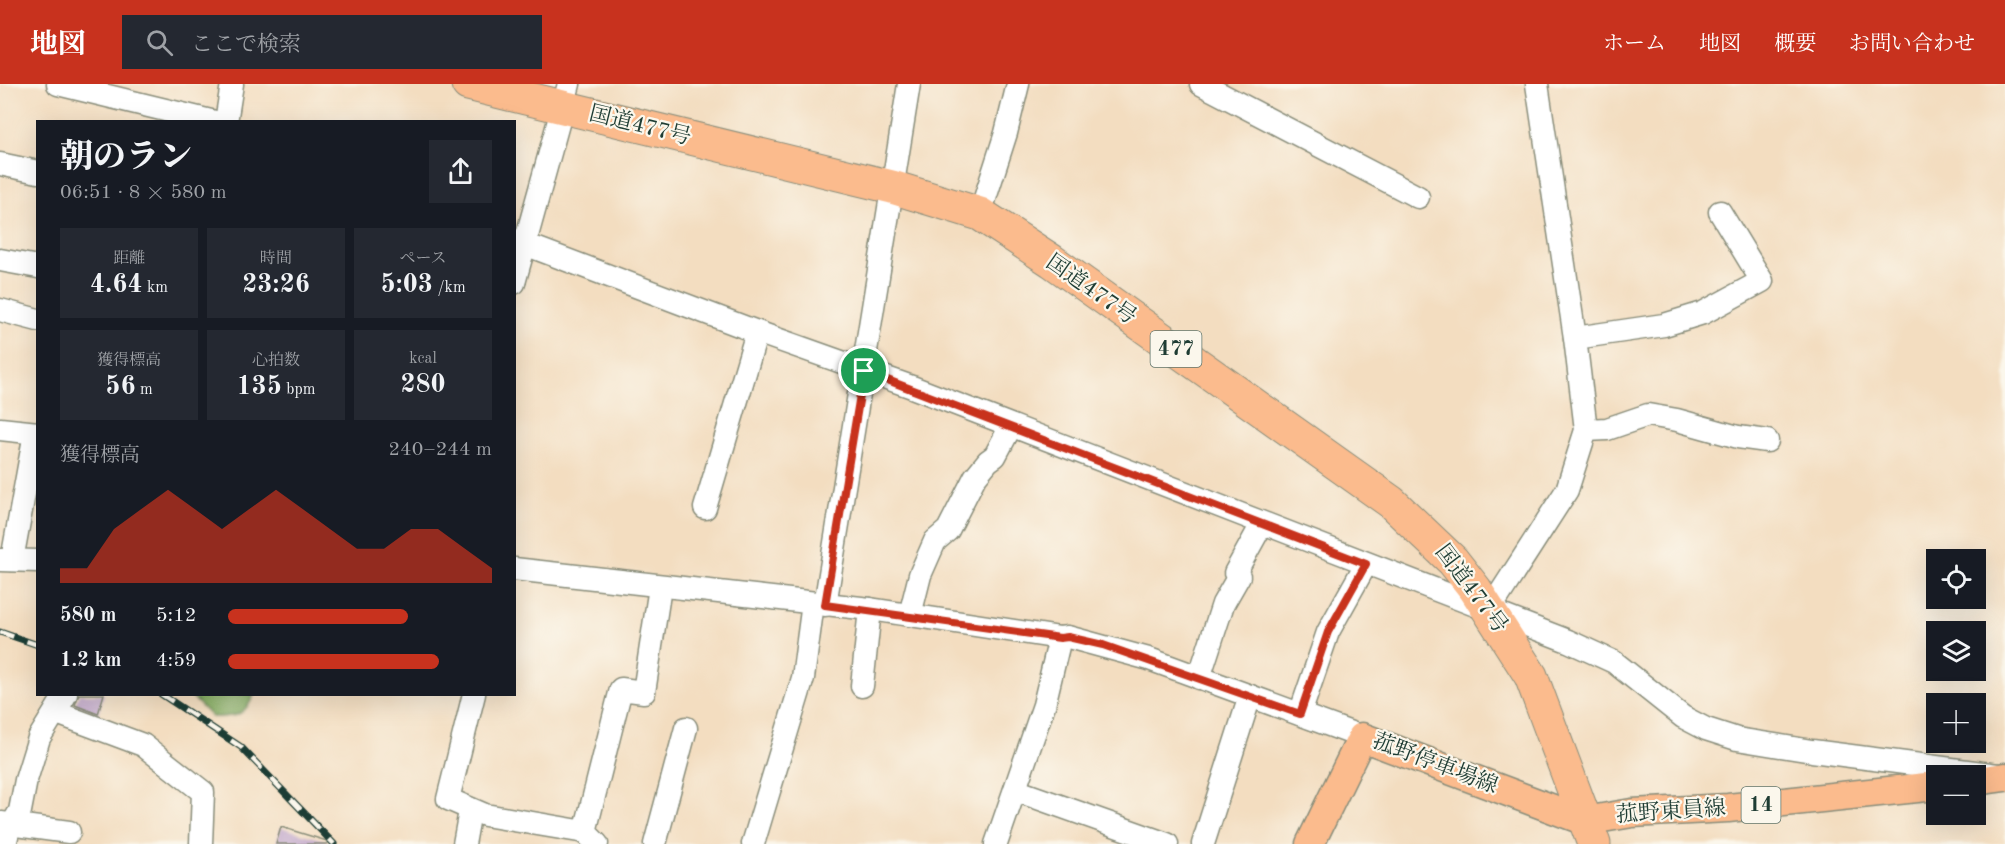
<!DOCTYPE html>
<html lang="ja">
<meta charset="utf-8">
<style>
body{margin:0;font-family:"Old Standard TT","Noto Serif JP",serif;background:#242831;color:#f1f3f6;height:100vh;display:flex;flex-direction:column;font-size:22px;white-space:nowrap}
*{box-sizing:border-box;margin:0}
p{font-size:20px;color:#9ea1a6}
.icon{flex:none;width:33px;height:33px;fill:none;stroke:currentColor;stroke-width:2;stroke-linecap:round;stroke-linejoin:round}
.map{position:relative;flex:1;overflow:hidden}
.side{position:absolute;left:36px;top:36px;width:480px;height:576px;display:flex;flex-direction:column;background:#171b24;border-radius:0px;box-shadow:0 6px 24px #0002}
.side>*{flex:none}
.buttons{position:absolute;left:1926px;top:465px;display:grid;gap:12px}
.buttons a{display:grid;place-items:center;width:60px;height:60px;border-radius:0px;background:#171b24;box-shadow:0 6px 24px #0002;font-size:30px}
.pin{position:absolute;display:grid;place-items:center;width:51px;height:51px;color:#fff;margin:-26px;border:3px solid #fff;border-radius:50%;box-shadow:0 2px 6px #0007}
.round{display:grid;place-items:center;flex:none;width:63px;height:63px;border-radius:0px;background:#242831}
.headline{display:flex;align-items:center;justify-content:space-between;height:102px;padding:0 24px}
h1{font-size:33px;font-weight:800;line-height:45px}
.figures{display:grid;grid-template-columns:repeat(3,1fr);gap:9px;height:102px;padding:6px 24px}
.figures div{display:grid;align-content:center;border-radius:0px;background:#242831;text-align:center}
.figures b{font-size:26px;font-weight:800}
.figures small{font-size:16px;font-weight:400}
.figures p{font-size:16px}
.chart{height:168px;padding:12px 24px}
.chart p{display:flex;justify-content:space-between}
.chart svg{width:100%;height:108px;margin-top:6px;fill:#c8321e;opacity:.7}
ul{padding:0 24px;list-style:none;font-size:20px}
li{display:grid;grid-template-columns:96px 72px 1fr;align-items:center;height:45px}
li i{height:15px;border-radius:8px;background:#c8321e}
header{display:flex;align-items:center;gap:36px;box-sizing:border-box;height:84px;padding:0 30px;background:#c8321e;color:#fff}
header strong{font-size:28px}
nav{display:flex;gap:33px;margin-inline-start:auto;font-size:21px}
.search{width:420px;height:54px;background:#242831;display:flex;align-items:center;gap:15px;box-sizing:border-box;padding:0 21px;border-radius:0px;color:#9ea1a6;font-size:22px}
.map>svg:first-child{display:block}
.forest{fill:#88af65;stroke:#54764c;stroke-width:1.5}
.building{fill:#b99cc6}
.lines{fill:none;stroke-linecap:round;stroke-linejoin:round}
.minor-casing{stroke:#898d7a;stroke-width:25}
.major-casing{stroke:#898d7a;stroke-width:31}
.highway-casing{stroke:#898d7a;stroke-width:35}
.minor{stroke:#fff;stroke-width:22}
.major{stroke:#fbbb8d;stroke-width:28}
.highway{stroke:#fbbb8d;stroke-width:33}
.rail-casing{stroke:#1f3d34;stroke-width:7}
.rail{stroke:#fbf7ec;stroke-width:4.5;stroke-dasharray:14;stroke-linecap:butt}
.route-casing{stroke:#fff;stroke-width:12}
.route{stroke:#c8321e;stroke-width:8}
.labels{text-anchor:middle;dominant-baseline:central;stroke-width:4.5;stroke-linejoin:round;paint-order:stroke}
.shield{fill:#fbf7ec;stroke:#61756b;stroke-width:1.5}
.shield-label{font-size:21px;font-weight:bold;fill:#1f3d34}
.street-label{font-size:22px;fill:#1f3d34;stroke:#fbf7ec}
</style>
<header>
<strong>地図</strong>
<div class="search"><svg class="icon" aria-label="search" viewBox="0 0 24 24"><circle cx="10" cy="10" r="6"/><path d="M15 15l6 6"/></svg>ここで検索</div>
<nav><a>ホーム</a><a>地図</a><a>概要</a><a>お問い合わせ</a></nav>
</header>
<div class="map">
<svg width="2005" height="760" viewBox="0 0 2005 760">
<rect width="100%" height="100%" fill="#fbf7ec"/>
<filter id="ink" filterUnits="userSpaceOnUse"><feTurbulence type="fractalNoise" baseFrequency=".0167" numOctaves="2"/><feDisplacementMap in="SourceGraphic" scale="12" xChannelSelector="R" yChannelSelector="G"/><feConvolveMatrix kernelMatrix="1 2 1 2 8 2 1 2 1" color-interpolation-filters="sRGB"/></filter>
<filter id="wash" filterUnits="userSpaceOnUse"><feTurbulence type="fractalNoise" baseFrequency=".008" numOctaves="4" result="noise"/><feDisplacementMap in="SourceGraphic" scale="24" xChannelSelector="R" yChannelSelector="G"/><feGaussianBlur stdDeviation="1.35" result="paint"/><feColorMatrix in="noise" values="0 0 0 0 0 0 0 0 0 0 0 0 0 0 0 0 0 1.4 0 .05"/><feComposite in="paint" operator="in"/></filter>
<g filter="url(#wash)">
<rect width="100%" height="100%" fill="#f3ddc0"/>
<path class="forest" d="M 189,610 L 254,610 L 254,611 C 244,633 235,633 212,633 Z"/>
<g id="blocks">
<g class="building">
<path d="M 79,610 L 104,610 L 98,630 L 75,621 Z"/>
<path d="M 281,743 L 327,757 L 327,760 L 276,760 Z"/>
</g>
</g>
</g>
<g filter="url(#ink)">
<use href="#blocks" fill-opacity="0" stroke="#898d7a" stroke-width="1.5"/>
<g class="lines">
<defs>
<g id="minor">
<path d="M 58,0 L 215,38"/>
<path d="M 1201,0 L 1418,113"/>
<path d="M 226,38 L 232,0"/>
<path d="M 0,80 L 38,88"/>
<path d="M 980,130 L 1006,49 L 1018,0"/>
<path d="M 514,156 L 757,248 L 912,303 L 1568,557 L 1614,578 L 1683,633 L 1706,645 L 1737,655 L 1812,667 L 1998,691"/>
<path d="M 0,176 L 38,183"/>
<path d="M 514,199 L 569,0"/>
<path d="M 0,226 L 38,236"/>
<path d="M 1575,254 L 1664,241 L 1703,229 L 1762,197 L 1720,128"/>
<path d="M 0,345 L 38,349"/>
<path d="M 1586,346 L 1607,345 L 1648,331 L 1677,336 L 1738,353 L 1767,357"/>
<path d="M 705,424 L 757,248"/>
<path d="M 0,476 L 38,477"/>
<path d="M 12,476 L 35,349"/>
<path d="M 514,485 L 870,525 L 1060,554 L 1068,553 L 1149,575 L 1362,653"/>
<path d="M 825,521 L 909,0"/>
<path d="M 1489,527 L 1567,406 L 1586,346 L 1575,254 L 1537,0"/>
<path d="M 910,531 L 920,491 L 935,457 L 948,446 L 975,393 L 988,377 L 995,372 L 1011,342"/>
<path d="M 1199,594 L 1223,520 L 1239,492 L 1235,489 L 1262,440"/>
<path d="M 862,602 L 870,525"/>
<path d="M 474,610 L 448,715 L 485,731 L 585,748 L 597,760"/>
<path d="M 57,629 L 143,661 L 203,708 L 201,760"/>
<path d="M 1300,630 L 1328,548 L 1366,480"/>
<path d="M 1015,706 L 1167,760"/>
<path d="M 1,739 L 69,748"/>
<path d="M 585,748 L 621,605 L 644,608 L 660,503"/>
<path d="M 5,760 L 8,748 L 20,727 L 26,696 L 39,654 L 66,610"/>
<path d="M 464,760 L 470,727"/>
<path d="M 655,760 L 686,644"/>
<path d="M 753,760 L 803,594 L 813,519"/>
<path d="M 996,760 L 1044,621 L 1060,554"/>
<path d="M 1203,760 L 1250,612"/>
</g>
<g id="major">
<path d="M 1976,697 L 2005,693"/>
<path d="M 1310,760 L 1362,653 L 1585,737 L 1632,729 L 1728,724 L 1936,702"/>
</g>
<path id="highway" d="M 468,0 L 892,103 L 980,130 L 1052,177 L 1391,418 L 1453,477 L 1475,505 L 1531,592 L 1594,760"/>
</defs>
<use href="#minor" class="minor-casing"/>
<use href="#major" class="major-casing"/>
<use href="#highway" class="highway-casing"/>
<use href="#minor" class="minor"/>
<use href="#major" class="major"/>
<use href="#highway" class="highway"/>
<defs>
<g id="rail">
<path d="M 0,548 L 38,561"/>
<path d="M 161,610 L 241,663 L 334,760"/>
</g>
</defs>
<use href="#rail" class="rail-casing"/>
<use href="#rail" class="rail"/>
</g>
</g>
<g class="lines" filter="url(#ink)">
<defs>
<path id="route" d="M 864,287 L 1366,480 L 1328,548 L 1300,630 L 1103,561 L 1068,553 L 1060,554 L 825,521 Z"/>
</defs>
<use href="#route" class="route-casing"/>
<use href="#route" class="route"/>
</g>
<g class="labels">
<g class="shield">
<rect x="1150.5" y="247" width="51" height="36" rx="4.5"/>
<rect x="1741.5" y="703" width="39" height="36" rx="4.5"/>
</g>
<g class="shield-label">
<text x="1176" y="265">477</text>
<text x="1761" y="721">14</text>
</g>
<g class="street-label">
<text transform="translate(640 42) rotate(14)">国道477号</text>
<text transform="translate(1091 206) rotate(35)">国道477号</text>
<text transform="translate(1471 505) rotate(53)">国道477号</text>
<text transform="translate(1435 680) rotate(21)">菰野停車場線</text>
<text transform="translate(1671 728) rotate(-4)">菰野東員線</text>
</g>
</g>
</svg>
<div class="buttons">
<a><svg class="icon" aria-label="locate" viewBox="0 0 24 24"><circle cx="12" cy="12" r="6"/><path d="M12 2v4M12 18v4M2 12h4M18 12h4"/></svg></a>
<a><svg class="icon" aria-label="layers" viewBox="0 0 24 24"><path d="M12 4l9 5-9 5-9-5zM3 14l9 5 9-5"/></svg></a>
<a>+</a>
<a>−</a>
</div>
<div class="pin" style="left:864px;top:287px;background:#1e9e55"><svg class="icon" aria-label="arrive" viewBox="0 0 24 24"><path d="M6 21V4h12l-3 4 3 4H6"/></svg></div>
<section class="side">
<div class="headline"><div><h1>朝のラン</h1><p>06:51 · 8 × 580 m</p></div><a class="round"><svg class="icon" aria-label="share" viewBox="0 0 24 24"><path d="M12 15V3M7 8l5-5 5 5M5 13v7h14v-7"/></svg></a></div>
<div class="figures">
<div><p>距離</p><b>4.64<small> km</small></b></div>
<div><p>時間</p><b>23:26</b></div>
<div><p>ペース</p><b>5:03<small> /km</small></b></div>
</div>
<div class="figures">
<div><p>獲得標高</p><b>56<small> m</small></b></div>
<div><p>心拍数</p><b>135<small> bpm</small></b></div>
<div><p>kcal</p><b>280</b></div>
</div>
<div class="chart"><p><span>獲得標高</span>240–244 m</p>
<svg viewBox="0 0 160 44" preserveAspectRatio="none"><path d="M0 44V38L10 38L20 22L30 14L40 6L50 14L60 22L70 14L80 6L90 14L100 22L110 30L120 30L130 22L140 22L150 30L160 38V44z"/></svg>
</div>
<ul>
<li><b>580 m</b>5:12<i style="width:68%"></i></li>
<li><b>1.2 km</b>4:59<i style="width:80%"></i></li>
</ul>
</section>
</div>
